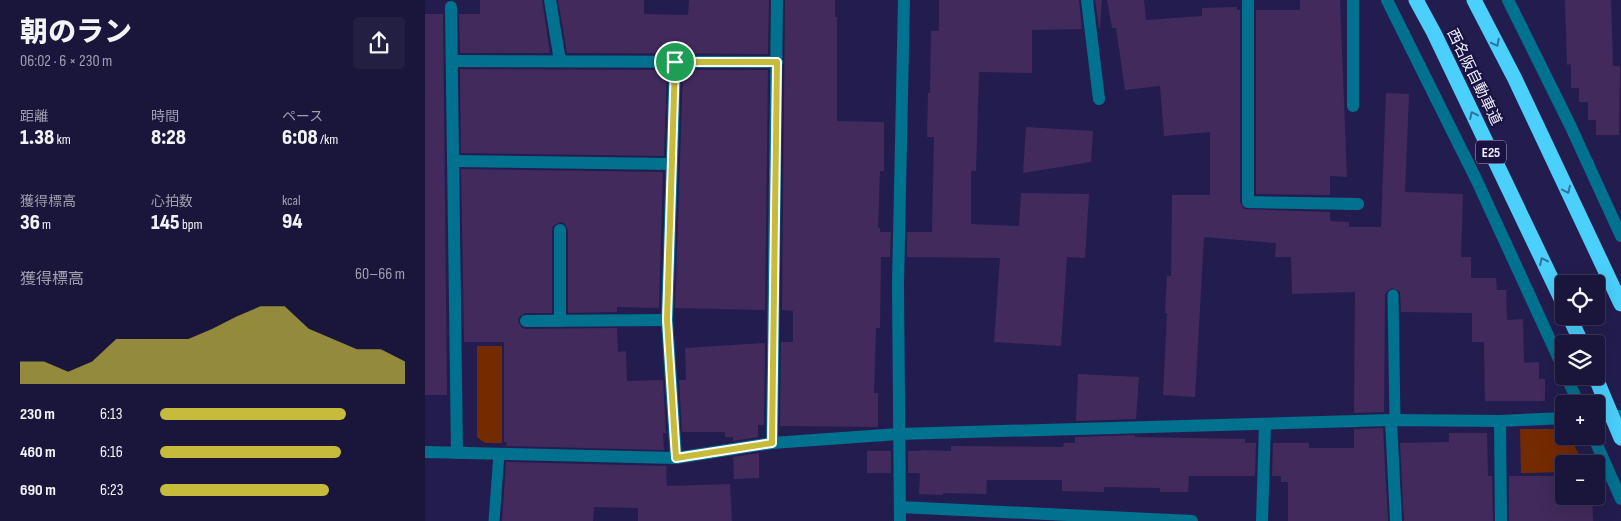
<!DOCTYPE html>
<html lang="ja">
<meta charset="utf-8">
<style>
body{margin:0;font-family:"Sofia Sans Condensed","Noto Sans JP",sans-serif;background:#231f42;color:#f1f3f6;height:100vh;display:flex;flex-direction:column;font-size:19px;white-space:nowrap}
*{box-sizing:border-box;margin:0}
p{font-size:16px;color:#9f9faf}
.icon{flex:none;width:28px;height:28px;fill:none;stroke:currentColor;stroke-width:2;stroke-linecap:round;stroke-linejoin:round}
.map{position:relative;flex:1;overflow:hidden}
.drawer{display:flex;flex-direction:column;background:#1a163b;width:425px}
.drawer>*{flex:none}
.tools{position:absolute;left:1130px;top:275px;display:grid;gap:10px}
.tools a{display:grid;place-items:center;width:50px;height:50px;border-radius:5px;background:#1a163b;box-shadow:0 5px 20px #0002,0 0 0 1px #383555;font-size:25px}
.pin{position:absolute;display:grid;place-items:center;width:42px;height:42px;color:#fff;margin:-21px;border:2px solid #fff;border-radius:50%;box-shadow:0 1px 5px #0007}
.round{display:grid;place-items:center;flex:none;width:52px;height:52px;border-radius:5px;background:#231f42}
.overview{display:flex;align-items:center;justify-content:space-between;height:85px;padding:0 20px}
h1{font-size:28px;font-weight:800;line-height:38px}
.figures{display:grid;grid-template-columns:repeat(3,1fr);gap:8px;height:85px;padding:5px 20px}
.figures div{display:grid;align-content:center}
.figures b{font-size:21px;font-weight:800}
.figures small{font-size:14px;font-weight:400}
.figures p{font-size:14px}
.chart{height:140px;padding:10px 20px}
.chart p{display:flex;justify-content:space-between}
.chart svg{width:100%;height:90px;margin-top:5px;fill:#c7bb3c;opacity:.7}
ul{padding:0 20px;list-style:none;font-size:16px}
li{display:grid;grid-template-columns:80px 60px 1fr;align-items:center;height:38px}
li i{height:12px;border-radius:6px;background:#c7bb3c}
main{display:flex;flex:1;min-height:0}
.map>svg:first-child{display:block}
.green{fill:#752b00}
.building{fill:#422a5c}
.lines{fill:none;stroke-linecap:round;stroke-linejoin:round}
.lane{stroke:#00718e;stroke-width:11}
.street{stroke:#00718e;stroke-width:12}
.highway{stroke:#4bcffb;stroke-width:15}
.highway-bridge{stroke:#4bcffb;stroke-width:15}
.oneway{stroke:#32709f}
.route-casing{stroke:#fff;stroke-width:10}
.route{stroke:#c7bb3c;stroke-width:6}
.labels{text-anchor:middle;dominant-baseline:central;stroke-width:4.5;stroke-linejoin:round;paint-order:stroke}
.shield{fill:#1a1243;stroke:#aeacc4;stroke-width:1}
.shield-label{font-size:14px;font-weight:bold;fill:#edeefb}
.street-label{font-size:15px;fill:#edeefb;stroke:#1a1243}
</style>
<main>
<section class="drawer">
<div class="overview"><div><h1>朝のラン</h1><p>06:02 · 6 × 230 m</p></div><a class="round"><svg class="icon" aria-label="share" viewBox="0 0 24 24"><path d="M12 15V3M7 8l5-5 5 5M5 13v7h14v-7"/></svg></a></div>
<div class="figures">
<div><p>距離</p><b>1.38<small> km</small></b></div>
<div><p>時間</p><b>8:28</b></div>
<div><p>ペース</p><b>6:08<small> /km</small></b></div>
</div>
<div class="figures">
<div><p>獲得標高</p><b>36<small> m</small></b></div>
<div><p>心拍数</p><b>145<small> bpm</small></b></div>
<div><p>kcal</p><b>94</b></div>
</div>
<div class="chart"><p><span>獲得標高</span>60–66 m</p>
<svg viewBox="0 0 160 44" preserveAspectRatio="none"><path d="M0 44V33L10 33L20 38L30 33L40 22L50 22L60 22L70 22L80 17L90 11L100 6L110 6L120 17L130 22L140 27L150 27L160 33V44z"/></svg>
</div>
<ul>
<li><b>230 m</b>6:13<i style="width:76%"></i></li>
<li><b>460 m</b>6:16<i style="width:74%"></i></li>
<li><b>690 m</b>6:23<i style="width:69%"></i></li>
</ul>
</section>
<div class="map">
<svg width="1196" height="521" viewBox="0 0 1196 521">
<rect width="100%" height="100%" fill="#231d4f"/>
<g class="green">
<path d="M 52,346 L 77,346 L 77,443 L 60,443 L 52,437 Z"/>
<path d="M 1136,429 L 1139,430 L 1139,436 L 1145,436 L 1158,464 L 1139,464 L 1139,472 L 1096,473 L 1095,429 Z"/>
</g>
<g class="building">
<path d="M 55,0 L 117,0 L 125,53 L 35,53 L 34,14 L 55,14 Z"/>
<path d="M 133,0 L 219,0 L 219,14 L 263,15 L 264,0 L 344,0 L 343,54 L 142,53 Z"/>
<path d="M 360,0 L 410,0 L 410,17 L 412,17 L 412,121 L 459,122 L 459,171 L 455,171 L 453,228 L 455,228 L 455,232 L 466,232 L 465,257 L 456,257 L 455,328 L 451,328 L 449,393 L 453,393 L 453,427 L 355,426 L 356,342 L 368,342 L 368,311 L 357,310 Z"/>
<path d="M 514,0 L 654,0 L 657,29 L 607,30 L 607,73 L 554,72 L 551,171 L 546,171 L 546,224 L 594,226 L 596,193 L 664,194 L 660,258 L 642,257 L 636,346 L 569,342 L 575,258 L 482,257 L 482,232 L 507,232 L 509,137 L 502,137 L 503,93 L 505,93 L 506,31 L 514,31 Z"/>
<path d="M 670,0 L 677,0 L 675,28 L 674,28 Z"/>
<path d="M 682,0 L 719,0 L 721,20 L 777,16 L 777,8 L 812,7 L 812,10 L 815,10 L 815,202 L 819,209 L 905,212 L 905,221 L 924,222 L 924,227 L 956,227 L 961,93 L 984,94 L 980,192 L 1038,194 L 1036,257 L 1046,257 L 1046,278 L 1071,278 L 1072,290 L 1081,290 L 1082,320 L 1098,319 L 1099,363 L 1114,362 L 1114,379 L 1120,379 L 1120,401 L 1060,401 L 1059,342 L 1047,342 L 1047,313 L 976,312 L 975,292 L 967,288 L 962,291 L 960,295 L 959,412 L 929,413 L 930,292 L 867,294 L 866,257 L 850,257 L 851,243 L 779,237 L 770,397 L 738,395 L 742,313 L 740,313 L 742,276 L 746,276 L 747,195 L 785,195 L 785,132 L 739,136 L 735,86 L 700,90 L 691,28 L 687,28 Z"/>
<path d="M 875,0 L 915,0 L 922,177 L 905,176 L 905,195 L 831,194 L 831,10 L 875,10 Z"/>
<path d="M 1140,0 L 1186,0 L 1188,66 L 1195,66 L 1194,135 L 1171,135 L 1171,120 L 1163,120 L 1163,102 L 1154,102 L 1154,88 L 1146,88 L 1146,64 L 1142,65 Z"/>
<path d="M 0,14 L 18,14 L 22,395 L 0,395 Z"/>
<path d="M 35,69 L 242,70 L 239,156 L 36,153 Z"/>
<path d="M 258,70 L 343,70 L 340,310 L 250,308 Z"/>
<path d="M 601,127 L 668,131 L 666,162 L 598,173 Z"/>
<path d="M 36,169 L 238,172 L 234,308 L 192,307 L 192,312 L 143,313 L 143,230 L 139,223 L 135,222 L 128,226 L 127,230 L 127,313 L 100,313 L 94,317 L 93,322 L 97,328 L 101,329 L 192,328 L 193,352 L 201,351 L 202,381 L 238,380 L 241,433 L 238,433 L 239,450 L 81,446 L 82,442 L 79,442 L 79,342 L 39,342 Z"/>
<path d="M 340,343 L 339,425 L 333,425 L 333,437 L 308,441 L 308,437 L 300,437 L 300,432 L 257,432 L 254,380 L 261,380 L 260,348 Z"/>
<path d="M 653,374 L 714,377 L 711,419 L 651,421 Z"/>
<path d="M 958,428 L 963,521 L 863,521 L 863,482 L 856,482 L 856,476 L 847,476 L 848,443 L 884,443 L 884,448 L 929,448 L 929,429 Z"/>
<path d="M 1024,433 L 1062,433 L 1063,476 L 1067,476 L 1068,521 L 979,521 L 975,443 L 1024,442 Z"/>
<path d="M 710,435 L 710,437 L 820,439 L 820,443 L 831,443 L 830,476 L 764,476 L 763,492 L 735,492 L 735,488 L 679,487 L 679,492 L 637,491 L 637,480 L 562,480 L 561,494 L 518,493 L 518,495 L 494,494 L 495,473 L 483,473 L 483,451 L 496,451 L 496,450 L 526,451 L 526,446 L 638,447 L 639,443 L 650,443 L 650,437 Z"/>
<rect x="442" y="451" width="24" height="22"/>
<path d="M 334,453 L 334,478 L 309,479 L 308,457 Z"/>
<path d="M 81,462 L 241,466 L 242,486 L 305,484 L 307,521 L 213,521 L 213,508 L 169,507 L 168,521 L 77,521 Z"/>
<path d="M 1084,476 L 1139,476 L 1139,496 L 1167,496 L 1168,521 L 1084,521 Z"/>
</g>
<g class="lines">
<g class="lane">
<path d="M 968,295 L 970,420"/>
<path d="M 69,521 L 74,454"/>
</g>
<g class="street">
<path d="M 125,0 L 135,61"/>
<path d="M 662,0 L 674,99"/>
<path d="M 823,0 L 823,202 L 933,204"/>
<path d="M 962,0 L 1052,181 L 1139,370"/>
<path d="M 1083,0 L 1145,125 L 1196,236"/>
<path d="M 26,7 L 32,453"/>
<path d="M 27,61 L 352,62"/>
<path d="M 250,62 L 242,320 L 251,458"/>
<path d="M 928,106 L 928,0"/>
<path d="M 28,161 L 247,164"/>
<path d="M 135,230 L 135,321"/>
<path d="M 101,321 L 242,320"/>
<path d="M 1141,376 L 1154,404"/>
<path d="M 1171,417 L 1196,416"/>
<path d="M 966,420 L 971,521"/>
<path d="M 1075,421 L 1076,521"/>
<path d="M 1168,436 L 1196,499"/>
<path d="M 347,443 L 352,0"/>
<path d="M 0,452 L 251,458 L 347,443 L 474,434 L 966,420 L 1075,421 L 1139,418"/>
<path d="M 475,507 L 767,521"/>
<path d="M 475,521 L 473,285 L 479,0"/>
<path d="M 837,521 L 840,424"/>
</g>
<g class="highway">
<path d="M 991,0 L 1009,33 L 1139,305"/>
<path d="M 1049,0 L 1090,79 L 1196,304"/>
<path d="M 1144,316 L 1157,344"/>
</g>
<path class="highway-bridge" d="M 1170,376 L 1196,438"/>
</g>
<defs><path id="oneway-chevron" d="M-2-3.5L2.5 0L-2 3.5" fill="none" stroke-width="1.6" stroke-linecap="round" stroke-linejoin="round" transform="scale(1.25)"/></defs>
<g class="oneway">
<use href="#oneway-chevron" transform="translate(1071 43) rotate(63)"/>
<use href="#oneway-chevron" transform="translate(1048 115) rotate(-115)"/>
<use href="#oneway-chevron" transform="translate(1142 190) rotate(65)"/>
<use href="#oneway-chevron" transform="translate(1118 261) rotate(-115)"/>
</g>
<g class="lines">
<defs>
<path id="route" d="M 250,62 L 352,62 L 347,443 L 251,458 L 242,320 Z"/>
</defs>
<use href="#route" class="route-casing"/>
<use href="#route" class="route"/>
</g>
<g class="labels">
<rect class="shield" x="1051" y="140.5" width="30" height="23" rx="4"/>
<g class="shield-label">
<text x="1066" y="152">E25</text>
</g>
<g class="street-label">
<text transform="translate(1049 77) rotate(64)">西名阪自動車道</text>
</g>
</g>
</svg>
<div class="tools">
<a><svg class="icon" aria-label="locate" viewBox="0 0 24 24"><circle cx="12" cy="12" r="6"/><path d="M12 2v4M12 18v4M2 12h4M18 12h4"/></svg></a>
<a><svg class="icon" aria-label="layers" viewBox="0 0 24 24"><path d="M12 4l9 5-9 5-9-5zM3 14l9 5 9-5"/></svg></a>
<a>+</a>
<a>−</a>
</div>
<div class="pin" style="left:250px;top:62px;background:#1e9e55"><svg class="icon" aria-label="arrive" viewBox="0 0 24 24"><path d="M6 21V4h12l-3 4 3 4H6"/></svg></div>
</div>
</main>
